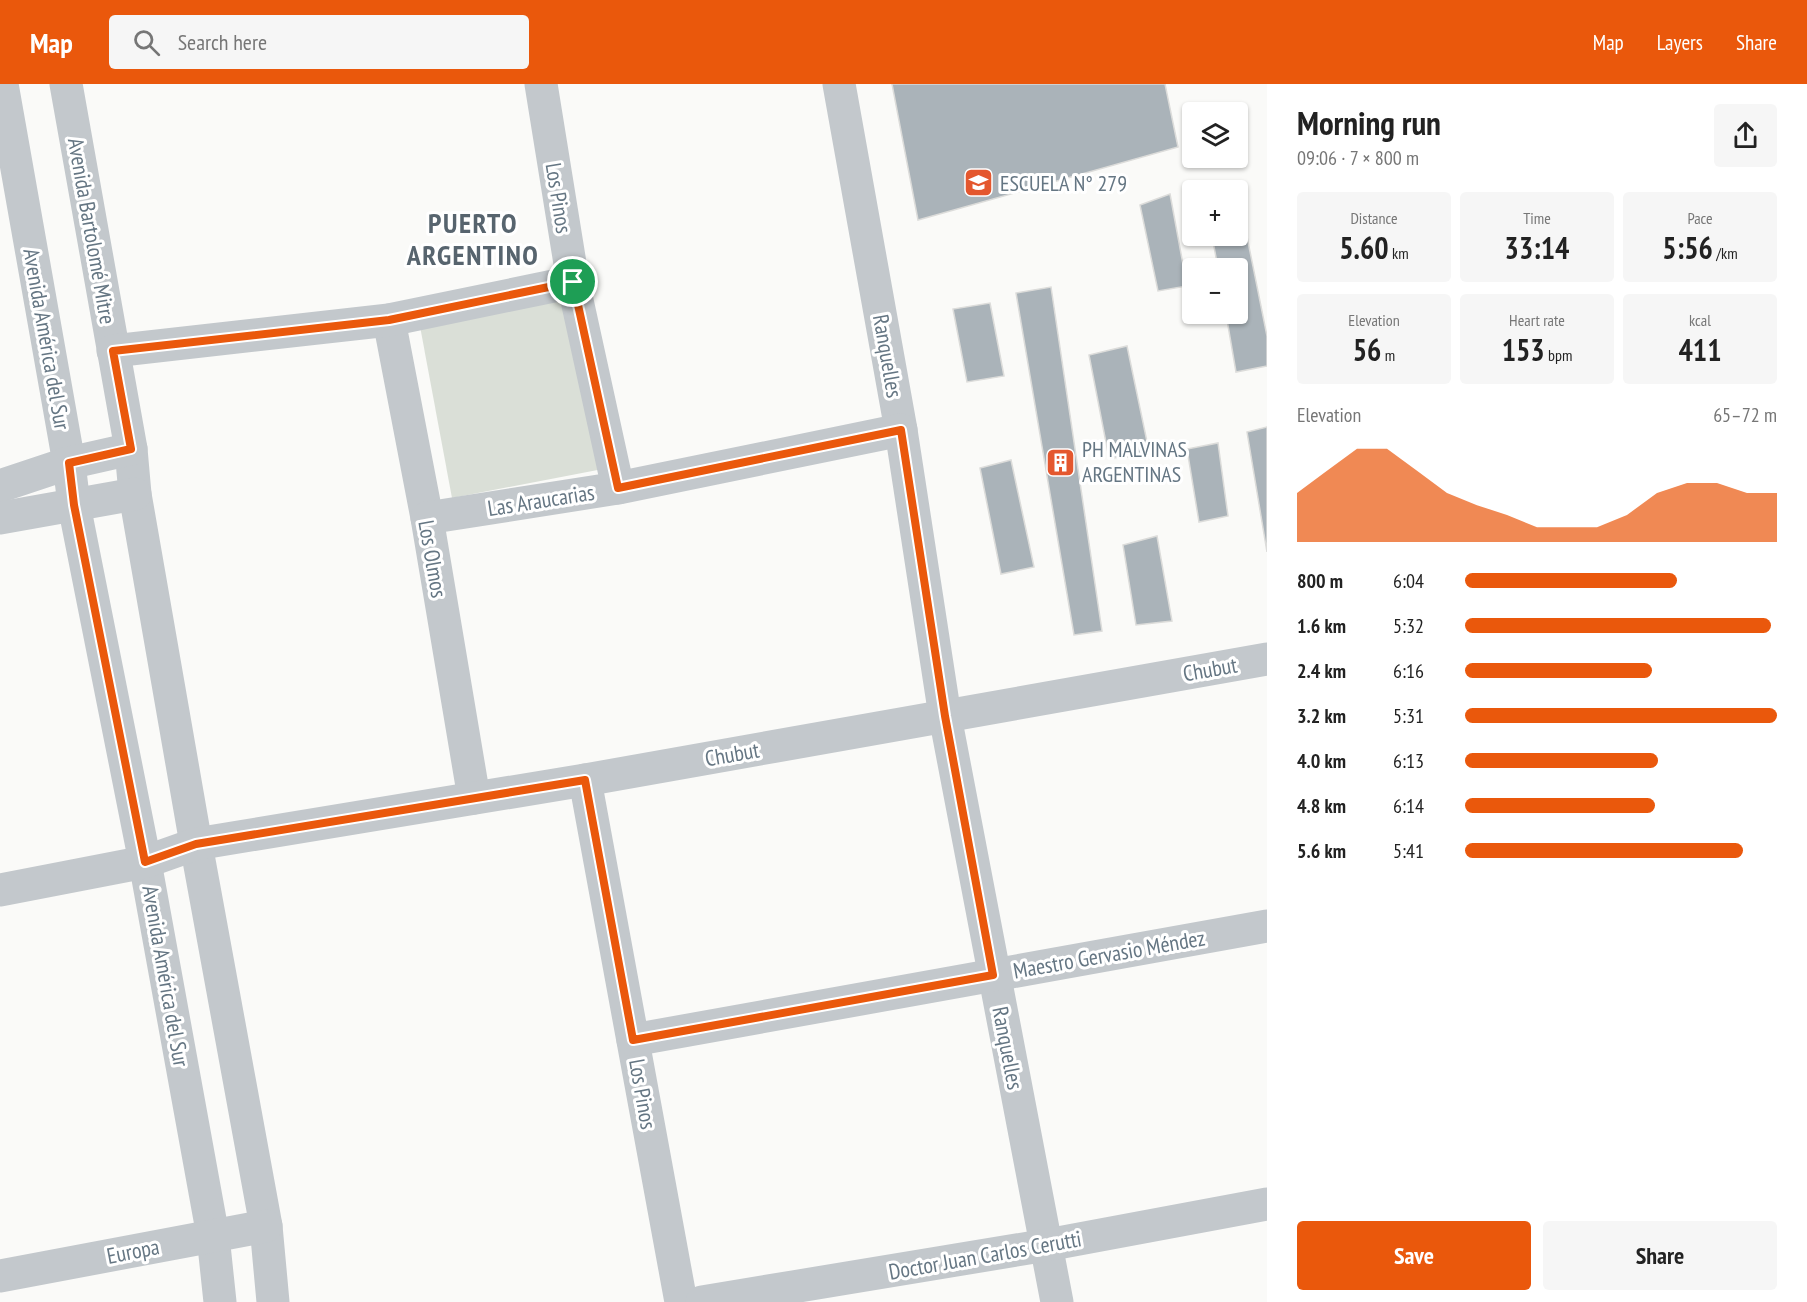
<!DOCTYPE html>
<meta charset="utf-8">
<style>
body{margin:0;font-family:"PT Sans Narrow",sans-serif;background:#f6f6f6;color:#222;height:100vh;display:flex;flex-direction:column;font-size:22px;white-space:nowrap}
*{box-sizing:border-box;margin:0}
p{font-size:20px;color:#767676}
.icon{flex:none;width:33px;height:33px;fill:none;stroke:currentColor;stroke-width:2;stroke-linecap:round;stroke-linejoin:round}
.map{position:relative;flex:1;overflow:hidden}
.drawer{display:flex;flex-direction:column;background:#fff;width:540px}
.drawer>*{flex:none}
.tools{position:absolute;left:1182px;top:18px;display:grid;gap:12px}
.tools a{display:grid;place-items:center;width:66px;height:66px;border-radius:6px;background:#fff;box-shadow:0 2px 4px #0004;font-size:30px}
.pin{position:absolute;display:grid;place-items:center;width:51px;height:51px;color:#fff;margin:-26px;border:3px solid #fff;border-radius:50%;box-shadow:0 2px 6px #0007}
.round{display:grid;place-items:center;flex:none;width:63px;height:63px;border-radius:6px;background:#f6f6f6}
.headline{display:flex;align-items:center;justify-content:space-between;height:102px;padding:0 30px}
h1{font-size:33px;font-weight:700;line-height:45px}
.figures{display:grid;grid-template-columns:repeat(3,1fr);gap:9px;height:102px;padding:6px 30px}
.figures div{display:grid;align-content:center;border-radius:6px;background:#f6f6f6;text-align:center}
.figures b{font-size:30px;font-weight:700}
.figures small{font-size:16px;font-weight:400}
.figures p{font-size:16px}
.chart{height:168px;padding:12px 30px}
.chart p{display:flex;justify-content:space-between}
.chart svg{width:100%;height:108px;margin-top:6px;fill:#ea580c;opacity:.7}
.button{display:flex;gap:12px;margin-top:auto;padding:12px 30px}
.button a{flex:1;height:69px;border-radius:6px;background:#ea580c;color:#fff;font-size:24px;font-weight:700;line-height:69px;text-align:center}
.button a+a{background:#f6f6f6;color:#222}
ul{padding:0 30px;list-style:none;font-size:20px}
li{display:grid;grid-template-columns:96px 72px 1fr;align-items:center;height:45px}
li i{height:15px;border-radius:8px;background:#ea580c}
header{display:flex;align-items:center;gap:36px;box-sizing:border-box;height:84px;padding:0 30px;background:#ea580c;color:#fff}
header strong{font-size:28px}
nav{display:flex;gap:33px;margin-inline-start:auto;font-size:21px}
.search{width:420px;height:54px;background:#f6f6f6;display:flex;align-items:center;gap:15px;box-sizing:border-box;padding:0 21px;border-radius:6px;color:#767676;font-size:22px}
main{display:flex;flex:1;min-height:0}
.map>svg:first-child{display:block}
.green{fill:#dadfd7}
.building{fill:#aab3b9;stroke:#dcdcda;stroke-width:1.5}
.lines{fill:none;stroke-linecap:round;stroke-linejoin:round}
.minor{stroke:#c3c8cc;stroke-width:33}
.route-casing{stroke:#fff;stroke-width:12}
.route{stroke:#ea580c;stroke-width:8}
.labels{text-anchor:middle;dominant-baseline:central;stroke-width:6;stroke-linejoin:round;paint-order:stroke}
.poi-label{font-size:22px;fill:#657683;stroke:#fff;text-anchor:start}
.street-label{font-size:22px;fill:#657683;stroke:#fff}
.district-label{font-size:28px;font-weight:bold;letter-spacing:1.5px;fill:#57646e;stroke:#fff}
</style>
<header>
<strong>Map</strong>
<div class="search"><svg class="icon" aria-label="search" viewBox="0 0 24 24"><circle cx="10" cy="10" r="6"/><path d="M15 15l6 6"/></svg>Search here</div>
<nav><a>Map</a><a>Layers</a><a>Share</a></nav>
</header>
<main>
<div class="map">
<svg width="1267" height="1218" viewBox="0 0 1267 1218">
<rect width="100%" height="100%" fill="#fafaf8"/>
<path class="green" d="M 574,207 L 608,384 L 452,414 L 419,237 Z"/>
<g class="building">
<path d="M 892,0 L 1165,0 L 1178,63 L 918,136 Z"/>
<path d="M 1236,98 L 1267,252 L 1267,282 L 1236,288 L 1226,230 L 1238,230 L 1238,184 L 1218,184 L 1212,152 L 1238,152 L 1238,106 L 1203,105 Z"/>
<path d="M 1170,110 L 1187,202 L 1158,207 L 1140,121 Z"/>
<path d="M 1051,203 L 1102,547 L 1074,551 L 1016,209 Z"/>
<path d="M 990,219 L 1004,292 L 967,298 L 953,225 Z"/>
<path d="M 1127,262 L 1150,372 L 1109,374 L 1089,271 Z"/>
<path d="M 1267,343 L 1267,468 L 1247,348 Z"/>
<path d="M 1218,359 L 1228,432 L 1199,438 L 1187,365 Z"/>
<path d="M 1011,376 L 1034,483 L 1001,490 L 980,384 Z"/>
<path d="M 1157,452 L 1172,537 L 1136,541 L 1123,461 Z"/>
</g>
<g class="lines">
<g class="minor">
<path d="M 2,0 L 69,379 L 74,421 L 145,778 L 213,1152 L 220,1218"/>
<path d="M 66,0 L 131,365 L 135,410 L 196,760 L 266,1142 L 273,1218"/>
<path d="M 541,0 L 573,198 L 618,404"/>
<path d="M 839,0 L 901,346 L 945,632 L 1057,1218"/>
<path d="M 389,236 L 427,434 L 474,714"/>
<path d="M 113,267 L 389,236 L 573,198"/>
<path d="M 0,402 L 69,379 L 131,365"/>
<path d="M 0,434 L 135,410"/>
<path d="M 427,434 L 618,404 L 901,346"/>
<path d="M 585,696 L 681,1218"/>
<path d="M 0,806 L 145,778 L 196,760 L 585,696 L 1267,575"/>
<path d="M 633,956 L 1267,842"/>
<path d="M 0,1192 L 266,1142"/>
<path d="M 702,1218 L 1047,1161 L 1267,1120"/>
</g>
</g>
<g class="lines">
<defs>
<path id="route" d="M 573,198 L 618,404 L 901,346 L 945,632 L 993,891 L 633,956 L 585,696 L 196,760 L 145,778 L 74,421 L 69,379 L 131,365 L 113,267 L 389,236 Z"/>
</defs>
<use href="#route" class="route-casing"/>
<use href="#route" class="route"/>
</g>
<defs>
<symbol id="school-square" viewBox="-11 -11 22 22"><rect x="-9" y="-9" width="18" height="18" rx="4" fill="#e4572e" stroke="#fff"/><path d="M0-5L7-2L0 1L-7-2ZM-4 1L0 2.5L4 1V4Q0 6-4 4Z" fill="#fff"/></symbol>
<symbol id="building-square" viewBox="-11 -11 22 22"><rect x="-9" y="-9" width="18" height="18" rx="4" fill="#e4572e" stroke="#fff"/><path d="M-4-6H4V6H1V3H-1V6H-4ZM-2.5-4.3h1.7v1.8h-1.7ZM.8-4.3h1.7v1.8H.8ZM-2.5-1h1.7V.8h-1.7ZM.8-1h1.7V.8H.8Z" fill="#fff"/></symbol>
</defs>
<g fill-rule="evenodd">
<use href="#school-square" x="962" y="82" width="33" height="33"/>
<use href="#building-square" x="1044" y="362" width="33" height="33"/>
</g>
<g class="labels">
<g class="poi-label">
<text x="1000" y="99">ESCUELA N° 279</text>
<text x="1082" y="365">PH MALVINAS<tspan x="1082" dy="25">ARGENTINAS</tspan></text>
</g>
<g class="street-label">
<text transform="translate(559 114) rotate(81)">Los Pinos</text>
<text transform="translate(92 147) rotate(80)">Avenida Bartolomé Mitre</text>
<text transform="translate(47 255) rotate(80)">Avenida América del Sur</text>
<text transform="translate(888 272) rotate(80)">Ranquelles</text>
<text transform="translate(541 416) rotate(-9)">Las Araucarias</text>
<text transform="translate(433 475) rotate(80)">Los Olmos</text>
<text transform="translate(1210 585) rotate(-10)">Chubut</text>
<text transform="translate(732 670) rotate(-10)">Chubut</text>
<text transform="translate(1109 870) rotate(-10)">Maestro Gervasio Méndez</text>
<text transform="translate(166 892) rotate(80)">Avenida América del Sur</text>
<text transform="translate(1008 964) rotate(79)">Ranquelles</text>
<text transform="translate(643 1010) rotate(80)">Los Pinos</text>
<text transform="translate(133 1167) rotate(-11)">Europa</text>
<text transform="translate(985 1171) rotate(-10)">Doctor Juan Carlos Cerutti</text>
</g>
<g class="district-label">
<text x="473" y="138">PUERTO<tspan x="473" dy="32">ARGENTINO</tspan></text>
</g>
</g>
</svg>
<div class="tools">
<a><svg class="icon" aria-label="layers" viewBox="0 0 24 24"><path d="M12 4l9 5-9 5-9-5zM3 14l9 5 9-5"/></svg></a>
<a>+</a>
<a>−</a>
</div>
<div class="pin" style="left:573px;top:198px;background:#1e9e55"><svg class="icon" aria-label="arrive" viewBox="0 0 24 24"><path d="M6 21V4h12l-3 4 3 4H6"/></svg></div>
</div>
<section class="drawer">
<div class="headline"><div><h1>Morning run</h1><p>09:06 · 7 × 800 m</p></div><a class="round"><svg class="icon" aria-label="share" viewBox="0 0 24 24"><path d="M12 15V3M7 8l5-5 5 5M5 13v7h14v-7"/></svg></a></div>
<div class="figures">
<div><p>Distance</p><b>5.60<small> km</small></b></div>
<div><p>Time</p><b>33:14</b></div>
<div><p>Pace</p><b>5:56<small> /km</small></b></div>
</div>
<div class="figures">
<div><p>Elevation</p><b>56<small> m</small></b></div>
<div><p>Heart rate</p><b>153<small> bpm</small></b></div>
<div><p>kcal</p><b>411</b></div>
</div>
<div class="chart"><p><span>Elevation</span>65–72 m</p>
<svg viewBox="0 0 160 44" preserveAspectRatio="none"><path d="M0 44V24L10 15L20 6L30 6L40 15L50 24L60 29L70 33L80 38L90 38L100 38L110 33L120 24L130 20L140 20L150 24L160 24V44z"/></svg>
</div>
<ul>
<li><b>800 m</b>6:04<i style="width:68%"></i></li>
<li><b>1.6 km</b>5:32<i style="width:98%"></i></li>
<li><b>2.4 km</b>6:16<i style="width:60%"></i></li>
<li><b>3.2 km</b>5:31<i style="width:100%"></i></li>
<li><b>4.0 km</b>6:13<i style="width:62%"></i></li>
<li><b>4.8 km</b>6:14<i style="width:61%"></i></li>
<li><b>5.6 km</b>5:41<i style="width:89%"></i></li>
</ul>
<div class="button"><a>Save</a><a>Share</a></div>
</section>
</main>
